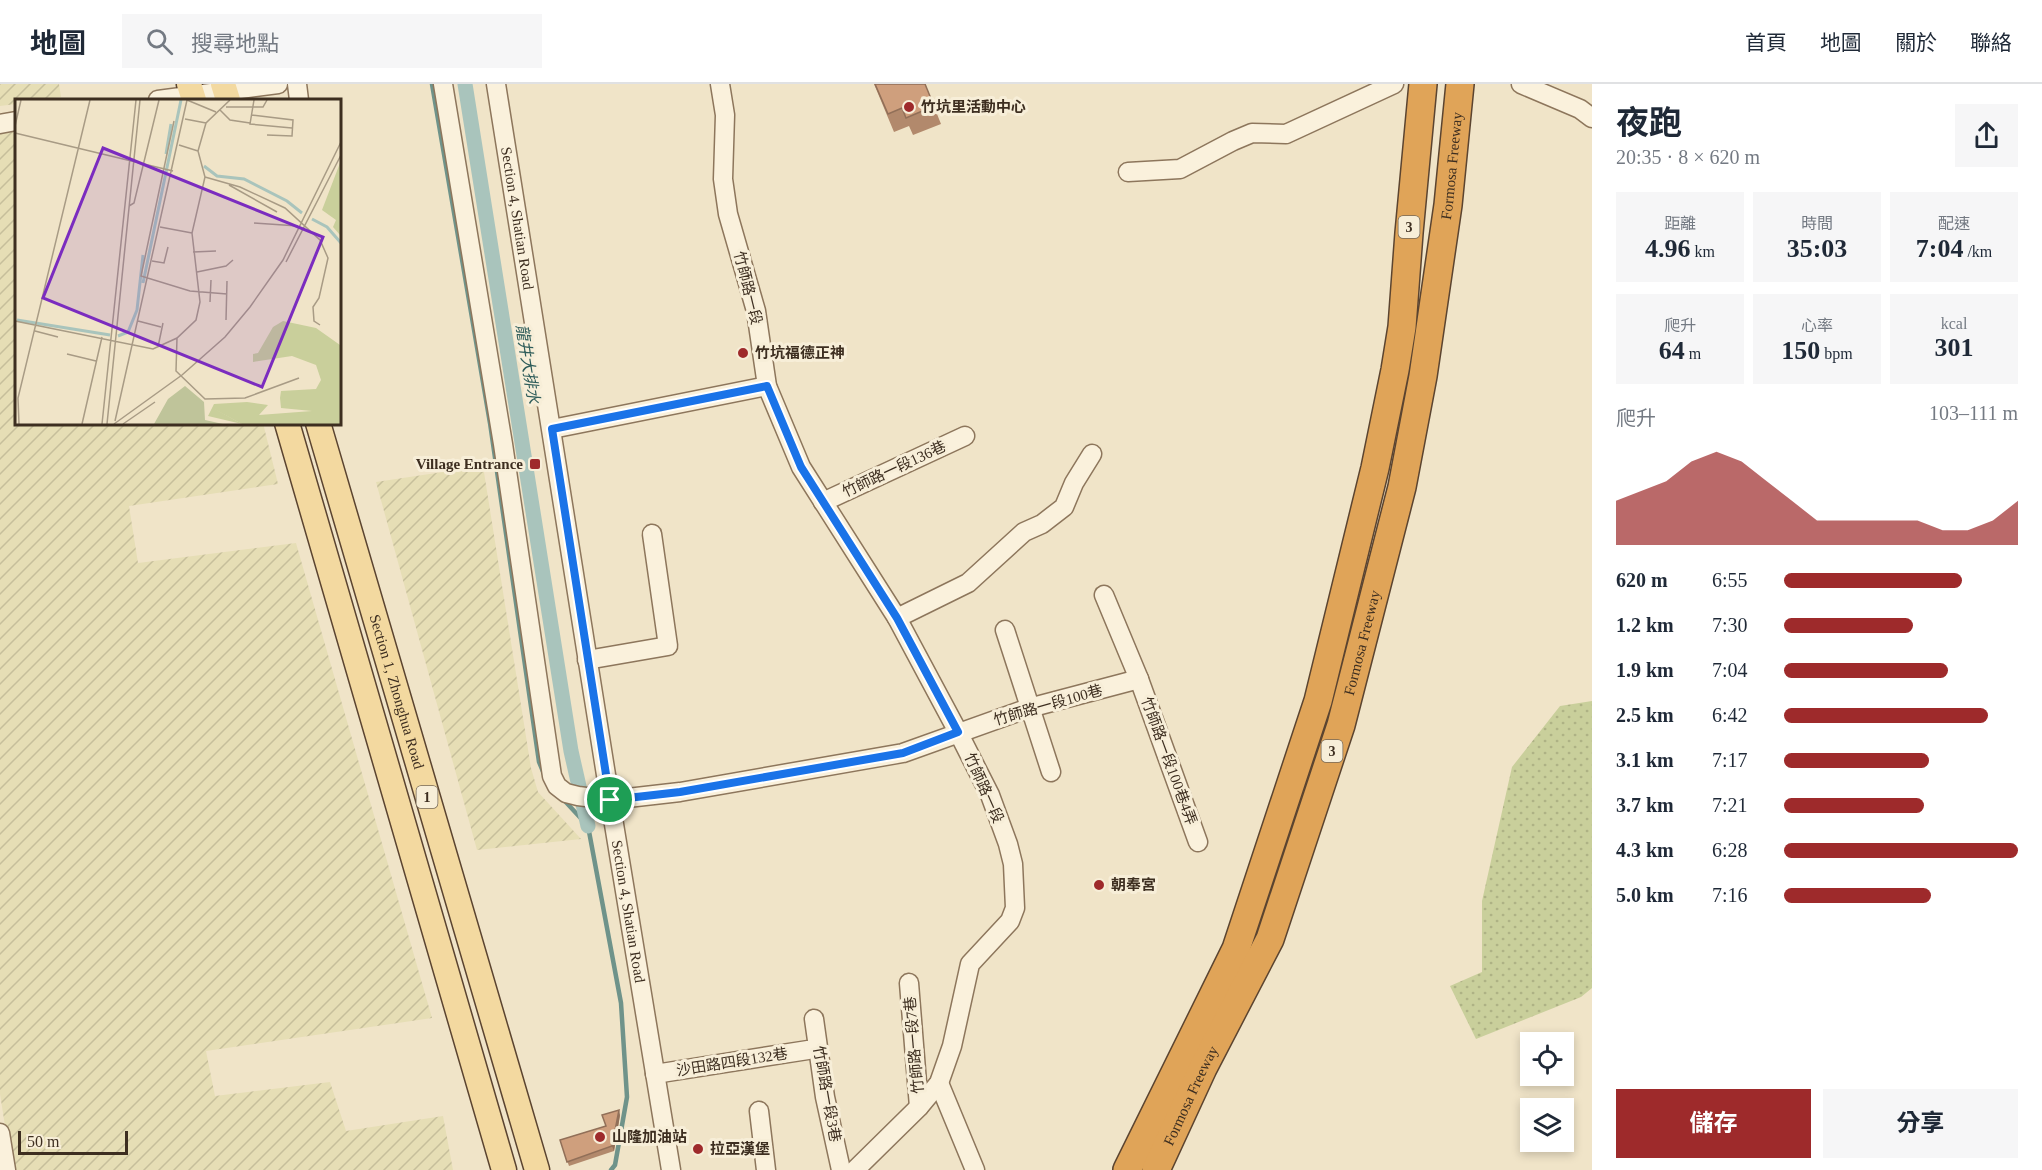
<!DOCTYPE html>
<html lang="zh-TW">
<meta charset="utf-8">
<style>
body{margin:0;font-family:"Times New Roman","Noto Sans TC",serif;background:#f6f6f7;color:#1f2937;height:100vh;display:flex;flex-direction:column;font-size:22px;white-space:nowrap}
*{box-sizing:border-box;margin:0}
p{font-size:20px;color:#747a83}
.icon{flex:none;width:33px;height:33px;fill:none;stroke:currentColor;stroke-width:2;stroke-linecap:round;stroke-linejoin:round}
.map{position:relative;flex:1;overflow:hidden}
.panel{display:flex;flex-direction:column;background:#fff;width:450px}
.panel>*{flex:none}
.buttons{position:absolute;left:1520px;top:948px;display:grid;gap:12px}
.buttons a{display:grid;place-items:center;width:54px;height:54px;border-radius:0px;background:#fff;box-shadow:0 3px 9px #0003;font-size:30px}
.scale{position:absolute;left:18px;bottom:15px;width:110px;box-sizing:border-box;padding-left:6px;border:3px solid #3d2e20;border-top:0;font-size:16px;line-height:21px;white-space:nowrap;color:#3d2e20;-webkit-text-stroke:4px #f7eed8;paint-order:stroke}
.pin{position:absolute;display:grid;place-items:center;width:51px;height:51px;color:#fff;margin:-26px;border:3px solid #fff;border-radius:50%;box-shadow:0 2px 6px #0007}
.round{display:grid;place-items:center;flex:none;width:63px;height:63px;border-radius:0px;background:#f6f6f7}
.summary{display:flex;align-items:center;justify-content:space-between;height:102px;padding:0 24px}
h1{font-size:33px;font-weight:700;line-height:45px}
.stats{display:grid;grid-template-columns:repeat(3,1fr);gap:9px;height:102px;padding:6px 24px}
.stats div{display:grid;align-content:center;border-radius:0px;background:#f6f6f7;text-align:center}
.stats b{font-size:26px;font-weight:700}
.stats small{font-size:16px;font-weight:400}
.stats p{font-size:16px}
.chart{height:168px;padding:12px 24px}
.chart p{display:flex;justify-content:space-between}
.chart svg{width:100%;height:108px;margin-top:6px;fill:#9e2a2b;opacity:.7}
.cta{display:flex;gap:12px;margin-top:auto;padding:12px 24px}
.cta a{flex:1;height:69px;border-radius:0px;background:#9e2a2b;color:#fff;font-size:24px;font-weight:700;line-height:69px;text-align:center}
.cta a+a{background:#f6f6f7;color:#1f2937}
ul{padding:0 24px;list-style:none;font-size:20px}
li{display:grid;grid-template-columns:96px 72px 1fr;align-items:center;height:45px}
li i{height:15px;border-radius:8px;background:#9e2a2b}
header{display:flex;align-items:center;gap:36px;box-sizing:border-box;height:84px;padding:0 30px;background:#fff;border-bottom:2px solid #e0e1e3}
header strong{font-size:28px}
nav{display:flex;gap:33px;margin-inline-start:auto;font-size:21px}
.search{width:420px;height:54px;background:#f6f6f7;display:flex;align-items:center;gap:15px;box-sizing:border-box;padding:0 21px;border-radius:0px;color:#747a83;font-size:22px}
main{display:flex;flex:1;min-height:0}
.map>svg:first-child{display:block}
.farmland{fill:url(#farmland-furrows)}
.grass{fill:url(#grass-dots)}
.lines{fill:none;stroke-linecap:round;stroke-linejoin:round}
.stream{stroke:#6f938a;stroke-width:4.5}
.canal{stroke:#a9c4bc;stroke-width:15}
.minor-casing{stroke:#8d765c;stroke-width:21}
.major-casing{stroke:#5b4430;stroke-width:27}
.highway-casing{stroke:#5b4430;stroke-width:30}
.minor{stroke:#faf1dc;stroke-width:18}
.major{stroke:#f3d9a0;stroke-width:24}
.highway{stroke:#e0a458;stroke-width:27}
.wall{fill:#b2896c}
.shaded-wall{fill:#916f58}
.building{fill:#cf9f7d;stroke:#916f58;stroke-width:1.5}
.route-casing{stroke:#fff;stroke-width:12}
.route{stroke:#1a73e8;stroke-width:8}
.poi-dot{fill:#9e2a2b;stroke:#f7eed8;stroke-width:2}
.labels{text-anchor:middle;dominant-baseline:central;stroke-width:6;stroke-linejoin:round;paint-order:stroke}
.shield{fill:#f7eed8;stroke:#756857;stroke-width:1.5}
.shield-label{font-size:14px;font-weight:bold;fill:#3d2e20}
.poi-label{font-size:15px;font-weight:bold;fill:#3d2e20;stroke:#f7eed8;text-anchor:start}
.street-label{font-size:15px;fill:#3d2e20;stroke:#f7eed8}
.water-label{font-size:16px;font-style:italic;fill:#2f5d5a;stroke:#f7eed8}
.inset-river{fill:none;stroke:#a9c4bc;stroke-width:3}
.inset-road{fill:none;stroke:#a89b85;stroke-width:1.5}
.view{fill:#7b2cbf;fill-opacity:0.15;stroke:#7b2cbf;stroke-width:3}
.inset-edge{fill:none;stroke:#3d2e20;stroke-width:3}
</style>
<header>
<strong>地圖</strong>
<div class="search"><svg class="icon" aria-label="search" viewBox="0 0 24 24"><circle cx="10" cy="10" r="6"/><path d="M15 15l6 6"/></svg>搜尋地點</div>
<nav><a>首頁</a><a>地圖</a><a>關於</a><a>聯絡</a></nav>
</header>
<main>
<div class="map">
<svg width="1592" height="1086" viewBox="0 0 1592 1086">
<defs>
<pattern id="farmland-furrows" width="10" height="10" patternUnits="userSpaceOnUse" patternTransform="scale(1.5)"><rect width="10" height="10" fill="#e6deb5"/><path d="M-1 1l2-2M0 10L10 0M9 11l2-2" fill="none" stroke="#c6bf9b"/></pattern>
<pattern id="grass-dots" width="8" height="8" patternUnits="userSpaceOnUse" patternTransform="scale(1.5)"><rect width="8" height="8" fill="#c9cf9b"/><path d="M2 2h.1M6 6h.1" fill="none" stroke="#aeb285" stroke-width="1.8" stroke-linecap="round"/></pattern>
</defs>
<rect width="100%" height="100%" fill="#f0e4c8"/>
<g class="farmland">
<path d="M 0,0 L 59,0 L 61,13 L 37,16 L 16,16 L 16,20 L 0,22 Z"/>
<path d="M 16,44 L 16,339 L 263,339 L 278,400 L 129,422 L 138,479 L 296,459 L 432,934 L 206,967 L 215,1012 L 330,998 L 346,1047 L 443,1032 L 453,1086 L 12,1086 L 0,1010 L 0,46 Z"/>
<path d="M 483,382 L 531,684 L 538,708 L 581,755 L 477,766 L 376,398 Z"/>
</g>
<path class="grass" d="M 1592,617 L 1592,904 L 1581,913 L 1476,955 L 1450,902 L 1482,888 L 1482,817 L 1512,683 L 1560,622 Z"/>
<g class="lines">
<g class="stream">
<path d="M 432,0 L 490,339 L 539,678 L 544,690"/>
<path d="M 563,715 L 588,742 L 621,919 L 627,1013 L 615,1081 L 611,1086"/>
</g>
<path class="canal" d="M 465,0 L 571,667 L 588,742"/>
<defs>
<g id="minor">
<path d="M 297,0 L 299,16"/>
<path d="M 443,0 L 503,360 L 552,692 L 557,702 L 566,709 L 578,712 L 610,716 L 680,708 L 903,669 L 1029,624 L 1139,595"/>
<path id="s1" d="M 496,0 L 610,716 L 671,1086"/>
<path d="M 720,0 L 725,31 L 723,95 L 728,130 L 756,227 L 767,302 L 801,383 L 897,534 L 958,648 L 990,711 L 1008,760 L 1013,780 L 1015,824 L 1010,837 L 970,880 L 952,962 L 939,999 L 919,1023 L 855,1086"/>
<path d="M 1521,0 L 1580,25 L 1592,34"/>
<path d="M 158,16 L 278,0"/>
<path d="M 0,40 L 16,37"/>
<path d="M 1128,88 L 1180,85 L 1233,57 L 1252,49 L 1286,50 L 1394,0"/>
<path d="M 552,345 L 767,302"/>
<path d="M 823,418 L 965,352"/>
<path d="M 1104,511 L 1139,595 L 1198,758"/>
<path d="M 897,534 L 968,499 L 1024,448 L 1042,440 L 1064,423 L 1074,399 L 1092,370"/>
<path d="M 1005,546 L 1051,688"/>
<path d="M 587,576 L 668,562 L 652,450"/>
<path d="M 909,899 L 919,1023"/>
<path d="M 814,935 L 825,1013 L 841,1086"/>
<path d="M 655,990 L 808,966"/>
<path d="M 939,999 L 975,1086"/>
<path d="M 759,1027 L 766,1086"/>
<path d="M 0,1049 L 6,1086"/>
</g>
<g id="major">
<path d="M 189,0 L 194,16"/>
<path d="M 223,0 L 228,16"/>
<path d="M 287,339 L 504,1086"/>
<path id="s2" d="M 318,339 L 537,1086"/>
</g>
<g id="highway">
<path d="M 1127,1086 L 1236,865 L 1318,617 L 1375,384 L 1395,286 L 1402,243 L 1409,149 L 1423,0"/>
<path id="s3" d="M 1156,1086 L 1203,984 L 1270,855 L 1341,641 L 1402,403 L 1423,292 L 1448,121 L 1460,0"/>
</g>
</defs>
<use href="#minor" class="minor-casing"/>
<use href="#major" class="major-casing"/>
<use href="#highway" class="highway-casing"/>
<use href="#minor" class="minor"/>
<use href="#major" class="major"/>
<use href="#highway" class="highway"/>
</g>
<g class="wall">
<path d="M 874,0 L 925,0 L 941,40 L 913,51 L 909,42 L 894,48 Z"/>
<path d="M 620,1031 L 614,1067 L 569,1082 L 560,1056 L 606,1042 Z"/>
</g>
<path class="shaded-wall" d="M 619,1026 L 620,1031 L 614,1067 L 612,1062 Z"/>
<g class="building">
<path d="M 875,0 L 925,0 L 934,22 L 906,34 L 902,24 L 888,30 Z"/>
<path d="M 619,1026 L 612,1062 L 567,1078 L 560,1056 L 606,1042 L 602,1031 Z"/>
</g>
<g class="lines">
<defs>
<path id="route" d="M 767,302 L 801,383 L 897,534 L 958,648 L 903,669 L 680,708 L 610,716 L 552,345 Z"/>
</defs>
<use href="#route" class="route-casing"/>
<use href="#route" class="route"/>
</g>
<g class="poi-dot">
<circle cx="909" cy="23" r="6"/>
<circle cx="743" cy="269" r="6"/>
<rect x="529" y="374" width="12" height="12" rx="3"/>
<circle cx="1099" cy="801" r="6"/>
<circle cx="600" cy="1053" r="6"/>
<circle cx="698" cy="1065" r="6"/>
</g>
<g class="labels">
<g class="shield">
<rect x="1398.5" y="132" width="21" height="22" rx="4.5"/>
<rect x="1321.5" y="656" width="21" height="22" rx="4.5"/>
<rect x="416.5" y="702" width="21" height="22" rx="4.5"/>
</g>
<g class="shield-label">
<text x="1409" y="143">3</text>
<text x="1332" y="667">3</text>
<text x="427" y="713">1</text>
</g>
<g class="poi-label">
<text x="921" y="23">竹坑里活動中心</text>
<text x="755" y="269">竹坑福德正神</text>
<text x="523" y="380" text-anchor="end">Village Entrance</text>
<text x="1111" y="801">朝奉宮</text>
<text x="612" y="1053">山隆加油站</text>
<text x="710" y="1065">拉亞漢堡</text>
</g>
<g class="street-label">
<text stroke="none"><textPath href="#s3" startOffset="1054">Formosa Freeway</textPath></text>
<text stroke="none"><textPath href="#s1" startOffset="136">Section 4, Shatian Road</textPath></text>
<text transform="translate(748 204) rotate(76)">竹師路一段</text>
<text transform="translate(894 385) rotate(-25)">竹師路一段136巷</text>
<text stroke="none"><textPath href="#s3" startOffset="568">Formosa Freeway</textPath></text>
<text stroke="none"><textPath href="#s2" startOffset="280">Section 1, Zhonghua Road</textPath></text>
<text transform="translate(1048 621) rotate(-16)">竹師路一段100巷</text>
<text transform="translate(1169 677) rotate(70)">竹師路一段100巷4弄</text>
<text transform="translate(984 704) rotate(66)">竹師路一段</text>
<text stroke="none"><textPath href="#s1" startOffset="838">Section 4, Shatian Road</textPath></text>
<text transform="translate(914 961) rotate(-95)">竹師路一段7巷</text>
<text transform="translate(732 978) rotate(-9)">沙田路四段132巷</text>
<text transform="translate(827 1010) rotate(80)">竹師路一段3巷</text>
<text stroke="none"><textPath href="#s3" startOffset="82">Formosa Freeway</textPath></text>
</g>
<g class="water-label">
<text transform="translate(528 280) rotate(81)">龍井大排水</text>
</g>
</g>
<g transform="translate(15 15)">
<rect width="326" height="326" fill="#f0e4c8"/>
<path d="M 325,64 L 325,136 L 318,128 L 321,121 L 307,111 ZM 268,222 L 301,229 L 325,246 L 325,325 L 227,325 L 199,310 L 199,305 L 232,303 L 253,306 L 244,316 L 297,312 L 266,309 L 265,299 L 266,292 L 301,290 L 306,281 L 301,266 L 277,257 L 238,263 L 238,255 L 243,254 L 258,228 Z" fill="#c9cf9b"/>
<path d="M 199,305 L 200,310 L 227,325 L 193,317 Z" fill="#c9cf9b"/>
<path d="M 170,287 L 189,303 L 190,321 L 208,325 L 139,325 L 153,300 Z" fill="#bfc49a"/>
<path class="inset-river" d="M 151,55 L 156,25M 189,67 L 202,77 L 229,80 L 272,102 L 287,114M 297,120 L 312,128 L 326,144M 128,184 L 166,1M 2,221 L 95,236M 103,237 L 113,233 L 122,211 L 128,156"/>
<path class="inset-road" d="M 172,1 L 201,13M 239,1 L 235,25 L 277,29M 211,8 L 248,8 L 252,1M 205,11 L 215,21 L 235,24M 236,16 L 278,21 L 277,37 L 252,36M 170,20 L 191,24M 159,22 L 126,177 L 175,192 L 212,195M 0,27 L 6,1M 0,34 L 158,72M 164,46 L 183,52M 190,78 L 225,88 L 270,109 L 305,141 L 313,159 L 304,199 L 298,208 L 299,222 L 305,226M 214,86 L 262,113M 114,107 L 119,104 L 144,1M 239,124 L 283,127M 145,128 L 177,134M 178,153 L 201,152M 137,162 L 149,164 L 153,148M 271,163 L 326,56M 182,173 L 211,167 L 218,161M 195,203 L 196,181M 211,221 L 212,182M 0,222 L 138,250 L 162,239 L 181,221 L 185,203 L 177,134 L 190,78 L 183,52 L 191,24 L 215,1M 123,222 L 146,228M 20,232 L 43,238M 162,239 L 161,272 L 190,300 L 230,299 L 284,279M 143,248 L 148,224M 52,255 L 81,262M 100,322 L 172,1M 4,325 L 3,299 L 75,1M 67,325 L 87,238M 87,325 L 121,1M 92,325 L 125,1M 99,325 L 167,276 L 210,238 L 235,208 L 268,161 L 326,43M 108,325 L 140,303"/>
<path class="view" d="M 88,49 L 308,138 L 247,288 L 28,199 Z"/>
<rect width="326" height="326" class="inset-edge"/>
</g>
</svg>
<div class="buttons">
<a><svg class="icon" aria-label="locate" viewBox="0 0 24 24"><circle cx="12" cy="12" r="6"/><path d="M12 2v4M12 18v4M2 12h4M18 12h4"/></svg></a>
<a><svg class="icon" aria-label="layers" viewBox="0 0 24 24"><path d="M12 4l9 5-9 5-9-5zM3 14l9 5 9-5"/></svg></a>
</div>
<div class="scale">50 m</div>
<div class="pin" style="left:610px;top:716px;background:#1e9e55"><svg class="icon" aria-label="arrive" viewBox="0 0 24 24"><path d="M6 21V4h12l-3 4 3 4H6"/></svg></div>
</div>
<section class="panel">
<div class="summary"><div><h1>夜跑</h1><p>20:35 · 8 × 620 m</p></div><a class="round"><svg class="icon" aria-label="share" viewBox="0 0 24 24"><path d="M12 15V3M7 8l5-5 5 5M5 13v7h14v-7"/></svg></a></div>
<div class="stats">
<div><p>距離</p><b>4.96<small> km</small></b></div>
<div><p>時間</p><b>35:03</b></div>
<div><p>配速</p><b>7:04<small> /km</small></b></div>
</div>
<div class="stats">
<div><p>爬升</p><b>64<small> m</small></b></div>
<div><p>心率</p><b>150<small> bpm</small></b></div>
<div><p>kcal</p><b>301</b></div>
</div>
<div class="chart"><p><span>爬升</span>103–111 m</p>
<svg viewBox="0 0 160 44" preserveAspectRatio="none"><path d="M0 44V26L10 22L20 18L30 10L40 6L50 10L60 18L70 26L80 34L90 34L100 34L110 34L120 34L130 38L140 38L150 34L160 26V44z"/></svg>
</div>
<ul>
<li><b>620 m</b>6:55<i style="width:76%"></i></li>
<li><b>1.2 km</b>7:30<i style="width:55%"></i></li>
<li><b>1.9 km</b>7:04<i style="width:70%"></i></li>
<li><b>2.5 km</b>6:42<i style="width:87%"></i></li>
<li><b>3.1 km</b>7:17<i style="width:62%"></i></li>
<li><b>3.7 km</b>7:21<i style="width:60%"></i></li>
<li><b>4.3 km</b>6:28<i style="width:100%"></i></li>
<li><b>5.0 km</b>7:16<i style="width:63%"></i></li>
</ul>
<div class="cta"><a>儲存</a><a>分享</a></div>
</section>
</main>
